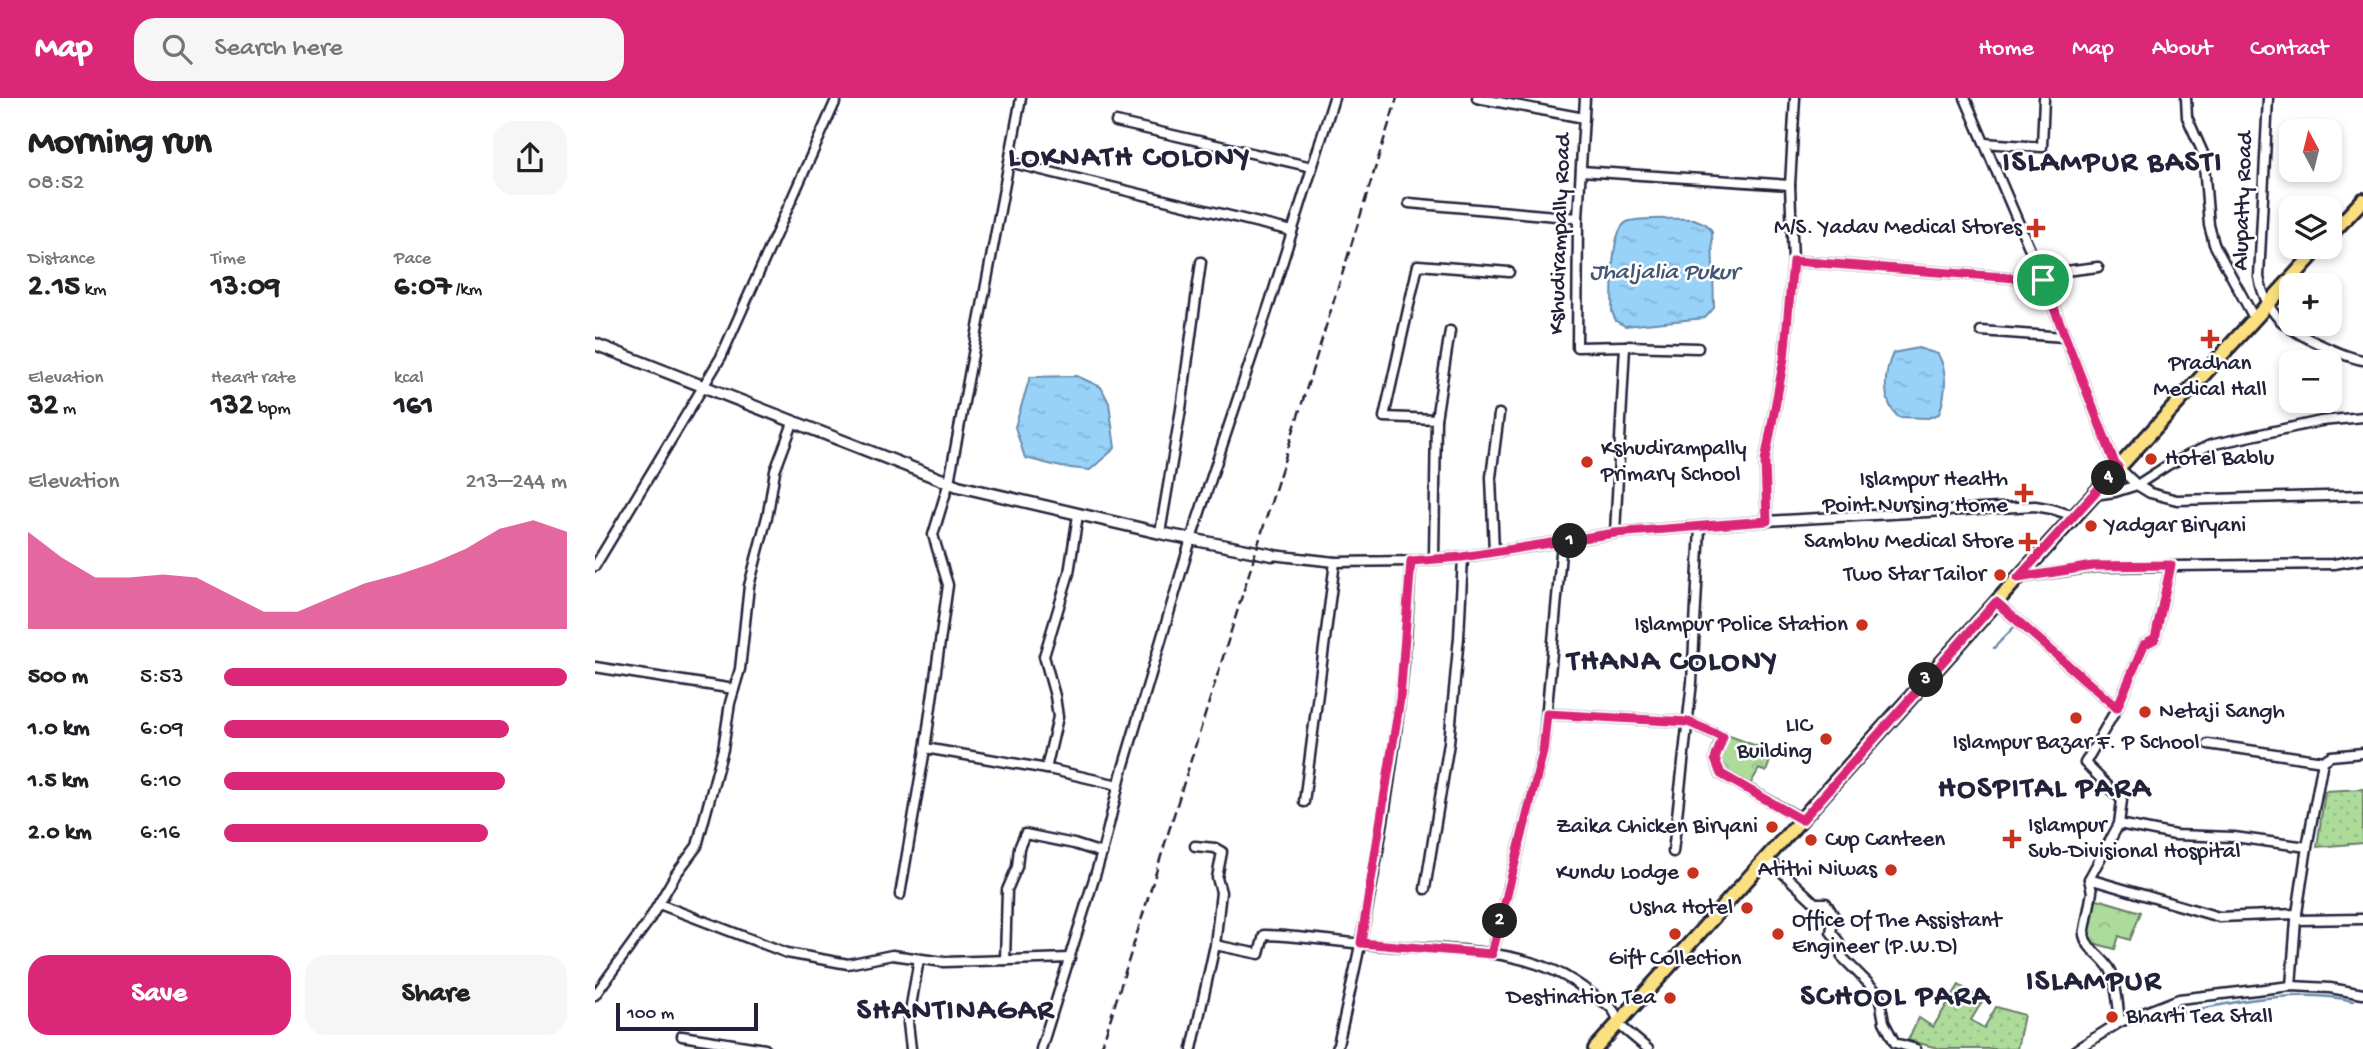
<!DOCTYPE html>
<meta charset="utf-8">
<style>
body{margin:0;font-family:"Gochi Hand",sans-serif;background:#f6f6f6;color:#202124;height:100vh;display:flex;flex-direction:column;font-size:26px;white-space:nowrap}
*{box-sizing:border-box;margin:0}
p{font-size:23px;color:#757577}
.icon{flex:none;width:38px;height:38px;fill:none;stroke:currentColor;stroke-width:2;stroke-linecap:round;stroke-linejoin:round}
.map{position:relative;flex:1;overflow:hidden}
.drawer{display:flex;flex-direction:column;background:#fff;width:595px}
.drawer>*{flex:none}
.needle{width:46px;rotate:353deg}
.controls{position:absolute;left:1684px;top:21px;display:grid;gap:14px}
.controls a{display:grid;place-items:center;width:63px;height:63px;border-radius:14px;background:#fff;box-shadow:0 4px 10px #0003;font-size:35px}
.scale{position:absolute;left:21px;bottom:18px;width:142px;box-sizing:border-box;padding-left:7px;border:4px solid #22223b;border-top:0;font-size:19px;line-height:24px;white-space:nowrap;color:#22223b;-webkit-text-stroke:5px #fff;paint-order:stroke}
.pin{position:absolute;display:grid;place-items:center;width:60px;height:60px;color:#fff;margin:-30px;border:4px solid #fff;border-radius:50%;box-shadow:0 2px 7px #0007}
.km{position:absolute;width:35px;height:35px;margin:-18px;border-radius:50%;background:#222;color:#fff;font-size:19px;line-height:35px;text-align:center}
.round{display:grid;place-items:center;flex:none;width:74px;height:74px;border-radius:21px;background:#f6f6f6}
.overview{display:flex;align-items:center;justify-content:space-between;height:119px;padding:0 28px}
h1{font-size:38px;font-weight:700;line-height:52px}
.figures{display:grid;grid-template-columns:repeat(3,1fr);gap:10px;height:119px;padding:7px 28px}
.figures div{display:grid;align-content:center}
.figures b{font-size:30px;font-weight:700}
.figures small{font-size:19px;font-weight:400}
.figures p{font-size:19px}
.chart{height:196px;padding:14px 28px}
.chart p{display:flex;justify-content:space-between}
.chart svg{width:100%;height:126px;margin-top:7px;fill:#db2777;opacity:.7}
.button{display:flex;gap:14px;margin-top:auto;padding:14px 28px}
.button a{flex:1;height:80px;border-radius:21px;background:#db2777;color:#fff;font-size:28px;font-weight:700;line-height:80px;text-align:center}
.button a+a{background:#f6f6f6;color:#202124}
ul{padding:0 28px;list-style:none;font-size:23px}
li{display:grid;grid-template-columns:112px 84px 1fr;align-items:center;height:52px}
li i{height:18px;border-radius:9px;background:#db2777}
header{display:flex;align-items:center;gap:42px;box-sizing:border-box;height:98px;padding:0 35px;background:#db2777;color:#fff}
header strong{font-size:33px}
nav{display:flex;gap:38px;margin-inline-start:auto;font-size:24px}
.search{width:490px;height:63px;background:#f6f6f6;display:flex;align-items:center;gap:18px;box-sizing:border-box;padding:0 24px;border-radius:21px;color:#757577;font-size:26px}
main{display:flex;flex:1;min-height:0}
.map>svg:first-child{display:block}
.grass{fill:url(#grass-dots);stroke:#687e6a;stroke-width:2}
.forest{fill:url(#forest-crowns);stroke:#687e6a;stroke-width:2}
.water{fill:url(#water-ripples);stroke:#698cac;stroke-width:2}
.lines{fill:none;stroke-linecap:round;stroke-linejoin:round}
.stream{stroke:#698cac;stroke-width:2.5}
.minor-casing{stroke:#22223b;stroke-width:13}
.tertiary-casing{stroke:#22223b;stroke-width:15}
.primary-casing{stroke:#22223b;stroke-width:18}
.minor{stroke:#fff;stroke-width:8}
.tertiary{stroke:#fff;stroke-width:10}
.primary{stroke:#fbe080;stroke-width:12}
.rail{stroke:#22223b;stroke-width:2.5;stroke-dasharray:10 5;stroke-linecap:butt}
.route-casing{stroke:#fff;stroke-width:14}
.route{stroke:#db2777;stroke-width:9}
.poi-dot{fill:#c8321e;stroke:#fff;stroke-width:2.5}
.labels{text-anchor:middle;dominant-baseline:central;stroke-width:5;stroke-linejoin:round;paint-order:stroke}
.street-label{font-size:23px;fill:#22223b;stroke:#fff}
.poi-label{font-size:23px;fill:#22223b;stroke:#fff;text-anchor:end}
.water-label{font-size:24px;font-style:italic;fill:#455774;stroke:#fff}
.district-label{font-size:30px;font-weight:bold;letter-spacing:2px;fill:#22223b;stroke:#fff}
</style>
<header>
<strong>Map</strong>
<div class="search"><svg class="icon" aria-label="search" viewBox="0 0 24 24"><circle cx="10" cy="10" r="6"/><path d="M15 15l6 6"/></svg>Search here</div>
<nav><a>Home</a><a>Map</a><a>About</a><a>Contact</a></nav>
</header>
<main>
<section class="drawer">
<div class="overview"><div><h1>Morning run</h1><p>08:52</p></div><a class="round"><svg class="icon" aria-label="share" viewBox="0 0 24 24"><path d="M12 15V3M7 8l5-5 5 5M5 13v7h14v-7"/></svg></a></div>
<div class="figures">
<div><p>Distance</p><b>2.15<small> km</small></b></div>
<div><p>Time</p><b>13:09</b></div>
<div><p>Pace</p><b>6:07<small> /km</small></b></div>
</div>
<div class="figures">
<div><p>Elevation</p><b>32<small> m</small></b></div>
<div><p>Heart rate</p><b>132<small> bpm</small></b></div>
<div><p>kcal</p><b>161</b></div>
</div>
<div class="chart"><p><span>Elevation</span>213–244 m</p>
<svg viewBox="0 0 160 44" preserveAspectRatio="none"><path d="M0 44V10L10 19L20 26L30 26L40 25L50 26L60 32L70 38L80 38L90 33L100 28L110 25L120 21L130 16L140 9L150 6L160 10V44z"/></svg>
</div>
<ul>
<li><b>500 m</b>5:53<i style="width:100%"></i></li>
<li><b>1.0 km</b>6:09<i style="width:83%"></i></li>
<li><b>1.5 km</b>6:10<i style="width:82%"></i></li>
<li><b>2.0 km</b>6:16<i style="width:77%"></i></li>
</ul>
<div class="button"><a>Save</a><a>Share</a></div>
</section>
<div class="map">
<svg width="1768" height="951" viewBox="0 0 1768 951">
<defs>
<pattern id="grass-dots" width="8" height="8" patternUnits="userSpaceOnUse" patternTransform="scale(1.75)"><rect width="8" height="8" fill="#addb9a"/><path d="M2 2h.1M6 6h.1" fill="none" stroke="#95bc86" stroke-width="1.8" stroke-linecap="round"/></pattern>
<pattern id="forest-crowns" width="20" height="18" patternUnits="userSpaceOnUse" patternTransform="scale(1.75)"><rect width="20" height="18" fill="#addb9a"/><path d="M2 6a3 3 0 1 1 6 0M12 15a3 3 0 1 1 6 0" fill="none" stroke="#95bc86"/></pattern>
<pattern id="water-ripples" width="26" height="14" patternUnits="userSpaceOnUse" patternTransform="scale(1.75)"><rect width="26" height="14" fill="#98d2f8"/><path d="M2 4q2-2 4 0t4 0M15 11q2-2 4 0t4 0" fill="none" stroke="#83b4d6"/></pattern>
</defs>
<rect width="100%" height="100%" fill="#fff"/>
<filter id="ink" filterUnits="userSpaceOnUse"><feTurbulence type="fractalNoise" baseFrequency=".0143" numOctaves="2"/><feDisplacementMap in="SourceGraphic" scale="14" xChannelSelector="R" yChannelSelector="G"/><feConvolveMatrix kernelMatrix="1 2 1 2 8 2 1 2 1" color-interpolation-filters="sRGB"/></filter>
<g filter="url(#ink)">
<g class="grass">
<path d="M 1768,691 L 1768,745 L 1722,749 L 1730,693 Z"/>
<path d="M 1364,887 L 1388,902 L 1376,922 L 1389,930 L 1401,909 L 1429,917 L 1422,951 L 1346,951 L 1313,942 L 1324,920 L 1338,929 Z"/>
</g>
<g class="forest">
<path d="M 1132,637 L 1178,654 L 1171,674 L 1164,671 L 1153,690 L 1127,674 L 1124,660 Z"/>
<path d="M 1499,800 L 1546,814 L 1535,842 L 1524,838 L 1520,851 L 1498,845 L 1493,840 Z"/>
</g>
<g class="water">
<path d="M 1099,121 L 1111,126 L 1117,133 L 1119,210 L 1110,220 L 1030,228 L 1021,223 L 1017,214 C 1018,195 1014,133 1032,124 C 1042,119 1085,121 1099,121 Z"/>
<path d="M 1323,250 L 1343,256 C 1353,274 1351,296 1344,316 L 1333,320 L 1303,319 C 1286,302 1289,275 1298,255 Z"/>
<path d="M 482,278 L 506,289 L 514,305 L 520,350 L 495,372 L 466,369 L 430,360 L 420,329 L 435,279 Z"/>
</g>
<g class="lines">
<g class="stream">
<path d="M 1399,550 L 1422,526"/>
<path d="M 1537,925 C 1605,912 1690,887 1758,903"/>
</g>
<defs>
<g id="minor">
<path d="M 882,0 L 989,20"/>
<path d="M 990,0 L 983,120 L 982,249 L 1030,248 L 1020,435"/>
<path d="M 1370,0 L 1448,182 L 1520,366 L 1542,387 L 1573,367 L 1615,347 L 1726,323 L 1768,319"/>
<path d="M 1591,0 L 1592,19 L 1608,55 L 1614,127 L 1619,146 L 1659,220"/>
<path d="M 1673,0 L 1664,179 C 1667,197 1676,216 1691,227 C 1706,239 1749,259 1768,262"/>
<path d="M 521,24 L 717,69"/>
<path d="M 1389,45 L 1447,49 L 1449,0"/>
<path d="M 414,64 L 697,133"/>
<path d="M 986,73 L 1195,87"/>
<path d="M 814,105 L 983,120"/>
<path d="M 1198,163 L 1448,182 L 1470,173 L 1503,169"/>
<path d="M 1386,233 L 1469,239"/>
<path d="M 1030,248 L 1103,250"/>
<path d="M 841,321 L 855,233"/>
<path d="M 1499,397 L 1520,394 L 1542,387 L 1555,395 L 1582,402 L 1768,397"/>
<path d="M 1172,423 L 1170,363 L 1189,261 L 1198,163 L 1195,87 L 1200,0"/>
<path d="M 565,435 L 586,311 L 606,164"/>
<path d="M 899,454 L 896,379 L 904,316"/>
<path d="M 677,457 L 740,464 L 816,463 L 868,459 L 1020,435 L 1172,423 L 1440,408 L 1457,411 L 1479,418"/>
<path d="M 839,460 L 841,321 L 789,319 L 823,167 L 914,174"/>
<path d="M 0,468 L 126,259 L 242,0"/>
<path d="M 1423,480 L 1498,469 L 1739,466 L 1768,461"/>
<path d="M 1401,504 L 1522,610 L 1490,665 L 1527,702 L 1524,726 L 1494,781 L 1497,794 L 1489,837 C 1492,852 1509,859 1516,873 C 1522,888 1523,908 1525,924"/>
<path d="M 0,569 L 139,591"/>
<path d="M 1522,610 L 1549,547 L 1560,541 L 1576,467"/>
<path d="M 952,616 L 1093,624 L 1127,639 L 1120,661 L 1126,676 L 1207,721"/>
<path d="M 1613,646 L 1728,663"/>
<path d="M 330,650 L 458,672 L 523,687"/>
<path d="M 451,671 L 463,619 L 460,598 L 449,558 L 474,475 L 483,417"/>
<path d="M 709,704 L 740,464"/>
<path d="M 1524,726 L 1580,737 L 1639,739 L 1712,749"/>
<path d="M 600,748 L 620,750 L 627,754 L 622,780 L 626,794 L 620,847"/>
<path d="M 1078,754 L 1097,584 L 1105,430"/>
<path d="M 1173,761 L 1220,805 L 1231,805 L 1239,818 L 1236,834 L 1244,844 L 1247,859 L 1284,896 L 1289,924 L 1300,945 L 1321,951"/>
<path d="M 1494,781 L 1624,819 L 1702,816"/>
<path d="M 830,791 L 854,645 L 864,539 L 868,459"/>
<path d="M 305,797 L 330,651 L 353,487 L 338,437 L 354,384 L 426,0"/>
<path d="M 64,806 L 192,855 L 253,866 L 297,857 L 349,864 L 475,860"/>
<path d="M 1701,822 L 1712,749 L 1728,663 L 1736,658 L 1768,655"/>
<path d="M 897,856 L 948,654 L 967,444"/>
<path d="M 410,862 L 412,792 L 422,769 L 424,750 L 430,736 L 479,746 L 507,755"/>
<path d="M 1696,888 L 1701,822 L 1768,821"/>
<path d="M 0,897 L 53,824 L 81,776 L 102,748 L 128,651 L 135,605 L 145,571 L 154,488 L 173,415 L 180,373 L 198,325"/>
<path d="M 87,938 L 170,951"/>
<path d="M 316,951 L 313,925 L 324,861"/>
<path d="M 446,951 L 507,755 L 526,677 L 596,441 L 675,204 L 739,0"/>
<path d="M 597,951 L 620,847 L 664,856 L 669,837 C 707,838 743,844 781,847 C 837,851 908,849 960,873 C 975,880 988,889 1001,899 C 1012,906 1022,911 1023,926 L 1053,951"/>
<path d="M 742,951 C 769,836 792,719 805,601 C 811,555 813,509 816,463"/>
<path d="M 1482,951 L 1525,924 L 1584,901 L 1696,888 L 1735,890 L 1768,896"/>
</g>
<path id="tertiary" d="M 0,246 L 363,388 L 565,435 L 677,457"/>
<g id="primary">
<path d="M 1734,138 L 1768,102"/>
<path d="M 1000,951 L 1423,480 L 1725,149"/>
</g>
</defs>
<use href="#minor" class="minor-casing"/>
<use href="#tertiary" class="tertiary-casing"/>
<use href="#primary" class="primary-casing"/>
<use href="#minor" class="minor"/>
<use href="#tertiary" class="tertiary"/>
<use href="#primary" class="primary"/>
<path class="rail" d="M 506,951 L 802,0"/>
</g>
</g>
<g class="lines" filter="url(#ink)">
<defs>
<path id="route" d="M 1198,163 L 1448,182 L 1520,366 L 1523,369 L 1423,480 L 1498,468 L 1576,467 L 1560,541 L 1549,547 L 1522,610 L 1401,504 L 1207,722 L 1126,676 L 1120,661 L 1128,639 L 1093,624 L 952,616 L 948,654 L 897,856 L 766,845 L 805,601 L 816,463 L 867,459 L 1020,435 L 1172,423 L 1170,363 L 1189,261 Z"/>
</defs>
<use href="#route" class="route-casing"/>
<use href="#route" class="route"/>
</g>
<g class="poi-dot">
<path d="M1437.5 119.5h7v7h7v7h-7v7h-7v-7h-7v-7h7z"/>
<path d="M1611.5 230.5h7v7h7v7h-7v7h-7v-7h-7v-7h7z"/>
<circle cx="1556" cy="361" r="7"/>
<circle cx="992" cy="364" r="7"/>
<path d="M1425.5 384.5h7v7h7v7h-7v7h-7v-7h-7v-7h7z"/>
<circle cx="1496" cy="428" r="7"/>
<path d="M1429.5 433.5h7v7h7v7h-7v7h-7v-7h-7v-7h7z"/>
<circle cx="1405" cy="477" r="7"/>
<circle cx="1267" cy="527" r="7"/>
<circle cx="1550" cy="614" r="7"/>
<circle cx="1481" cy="620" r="7"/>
<circle cx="1231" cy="641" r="7"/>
<circle cx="1177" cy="729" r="7"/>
<path d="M1413.5 730.5h7v7h7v7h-7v7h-7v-7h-7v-7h7z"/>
<circle cx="1216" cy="742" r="7"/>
<circle cx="1296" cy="772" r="7"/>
<circle cx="1098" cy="775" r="7"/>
<circle cx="1152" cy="810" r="7"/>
<circle cx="1080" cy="836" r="7"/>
<circle cx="1183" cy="836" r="7"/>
<circle cx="1075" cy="900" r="7"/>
<circle cx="1517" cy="919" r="7"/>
</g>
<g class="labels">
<g class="street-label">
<text transform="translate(1649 103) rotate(-88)">Alupatty Road</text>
<text transform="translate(966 136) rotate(-88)">Kshudirampally Road</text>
</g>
<g class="poi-label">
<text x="1427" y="130">M/S. Yadav Medical Stores</text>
<text x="1615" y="266" text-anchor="middle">Pradhan<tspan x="1615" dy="26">Medical Hall</tspan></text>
<text x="1006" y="351" text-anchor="start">Kshudirampally<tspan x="1006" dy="26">Primary School</tspan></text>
<text x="1570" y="361" text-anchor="start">Hotel Bablu</text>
<text x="1413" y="382">Islampur Health<tspan x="1413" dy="26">Point Nursing Home</tspan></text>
<text x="1510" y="428" text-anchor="start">Yadgar Biryani</text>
<text x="1419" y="444">Sambhu Medical Store</text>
<text x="1391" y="477">Two Star Tailor</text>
<text x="1253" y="527">Islampur Police Station</text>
<text x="1564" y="614" text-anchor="start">Netaji Sangh</text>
<text x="1217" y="628">LIC<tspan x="1217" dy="26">Building</tspan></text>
<text x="1481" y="645" text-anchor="middle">Islampur Bazar F. P School</text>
<text x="1433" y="728" text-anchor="start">Islampur<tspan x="1433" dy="26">Sub-Divisional Hospital</tspan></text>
<text x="1163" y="729">Zaika Chicken Biryani</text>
<text x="1230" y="742" text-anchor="start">Cup Canteen</text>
<text x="1282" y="772">Atithi Niwas</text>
<text x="1084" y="775">Kundu Lodge</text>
<text x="1138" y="810">Usha Hotel</text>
<text x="1197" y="823" text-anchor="start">Office Of The Assistant<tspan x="1197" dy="26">Engineer (P.W.D)</tspan></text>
<text x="1080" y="861" text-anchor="middle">Gift Collection</text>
<text x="1061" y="900">Destination Tea</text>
<text x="1531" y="919" text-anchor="start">Bharti Tea Stall</text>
</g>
<g class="water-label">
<text x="1069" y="175">Jhaljalia Pukur</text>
</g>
<g class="district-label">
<text x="535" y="61">LOKNATH COLONY</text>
<text x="1518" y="66">ISLAMPUR BASTI</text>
<text x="1078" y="565">THANA COLONY</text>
<text x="1450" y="692">HOSPITAL PARA</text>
<text x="1499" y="885">ISLAMPUR</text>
<text x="1301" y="900">SCHOOL PARA</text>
<text x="361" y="914">SHANTINAGAR</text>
</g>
</g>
</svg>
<div class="controls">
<a><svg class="needle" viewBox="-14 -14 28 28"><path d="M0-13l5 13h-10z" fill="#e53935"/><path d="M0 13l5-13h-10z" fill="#757577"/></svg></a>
<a><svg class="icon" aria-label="layers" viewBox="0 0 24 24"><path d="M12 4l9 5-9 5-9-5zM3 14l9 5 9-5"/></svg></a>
<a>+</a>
<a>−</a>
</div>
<div class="scale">100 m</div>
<div class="pin" style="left:1448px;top:182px;background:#1e9e55"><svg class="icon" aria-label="arrive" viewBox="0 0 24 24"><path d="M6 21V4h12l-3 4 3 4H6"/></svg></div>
<b class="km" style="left:975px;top:443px">1</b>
<b class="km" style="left:905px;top:823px">2</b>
<b class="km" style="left:1331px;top:582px">3</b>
<b class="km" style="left:1514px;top:380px">4</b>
</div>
</main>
